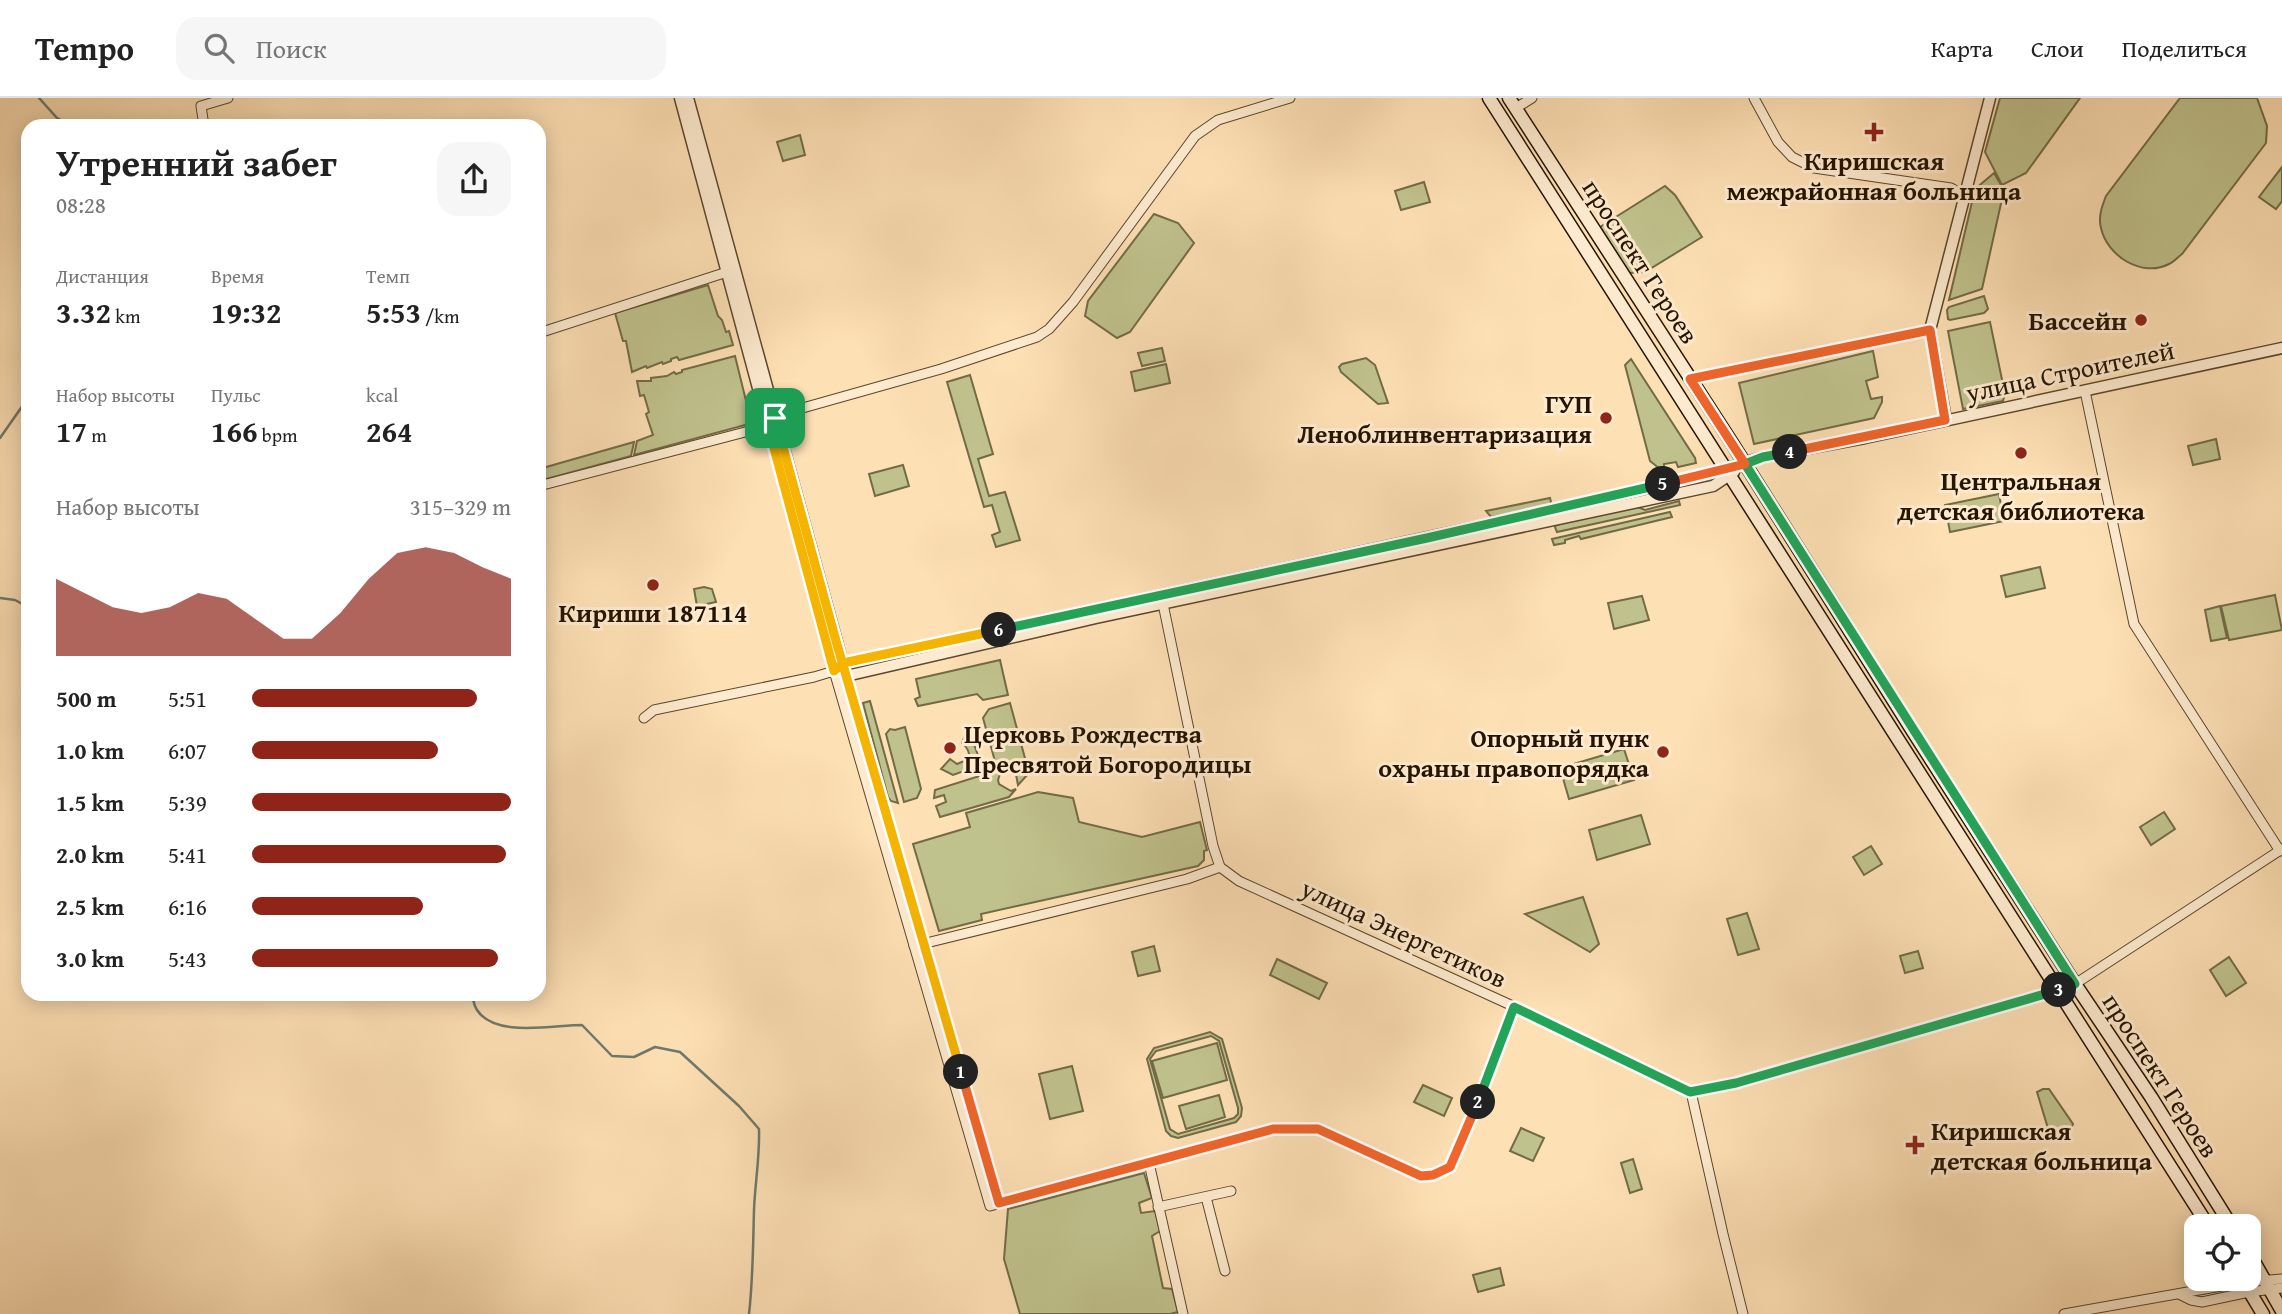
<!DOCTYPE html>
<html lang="ru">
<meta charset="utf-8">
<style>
body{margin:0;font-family:"Gentium Book Plus",serif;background:#f6f6f6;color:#222;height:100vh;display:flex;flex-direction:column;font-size:26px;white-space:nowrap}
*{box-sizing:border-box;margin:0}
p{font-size:23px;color:#767676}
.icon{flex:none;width:38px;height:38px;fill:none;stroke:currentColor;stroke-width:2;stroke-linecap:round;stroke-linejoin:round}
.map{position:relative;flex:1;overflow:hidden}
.details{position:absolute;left:21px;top:21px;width:525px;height:882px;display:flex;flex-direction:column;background:#fff;border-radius:21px;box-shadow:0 4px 18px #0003}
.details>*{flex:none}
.tools{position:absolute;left:2184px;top:1116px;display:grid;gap:14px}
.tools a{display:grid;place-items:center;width:77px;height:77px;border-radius:14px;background:#fff;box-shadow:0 4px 18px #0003;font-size:35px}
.pin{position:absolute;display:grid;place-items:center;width:60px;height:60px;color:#fff;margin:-30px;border-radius:14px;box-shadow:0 4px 10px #0006}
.km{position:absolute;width:35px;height:35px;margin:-18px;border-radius:50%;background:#222;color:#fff;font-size:19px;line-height:35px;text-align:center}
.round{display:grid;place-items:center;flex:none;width:74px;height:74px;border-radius:21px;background:#f6f6f6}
.head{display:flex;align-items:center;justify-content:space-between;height:119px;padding:0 35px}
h1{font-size:38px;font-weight:700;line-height:52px}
.figures{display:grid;grid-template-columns:repeat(3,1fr);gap:10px;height:119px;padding:7px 35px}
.figures div{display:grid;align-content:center}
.figures b{font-size:30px;font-weight:700}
.figures small{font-size:19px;font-weight:400}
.figures p{font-size:19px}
.chart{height:196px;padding:14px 35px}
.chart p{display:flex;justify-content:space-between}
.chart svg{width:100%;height:126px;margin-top:7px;fill:#8f2418;opacity:.7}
ul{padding:0 35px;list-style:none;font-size:23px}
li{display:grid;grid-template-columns:112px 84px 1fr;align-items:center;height:52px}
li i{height:18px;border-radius:9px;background:#8f2418}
header{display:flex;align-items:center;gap:42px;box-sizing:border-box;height:98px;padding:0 35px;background:#fff;border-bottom:2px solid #e0e0e0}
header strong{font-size:33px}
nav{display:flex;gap:38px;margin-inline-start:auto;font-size:24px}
.search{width:490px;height:63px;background:#f6f6f6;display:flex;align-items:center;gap:18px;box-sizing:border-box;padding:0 24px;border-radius:21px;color:#767676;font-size:26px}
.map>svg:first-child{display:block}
.green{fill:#c0c28d;stroke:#726b46;stroke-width:2;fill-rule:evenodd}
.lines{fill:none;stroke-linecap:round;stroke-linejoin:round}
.stream{stroke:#6f796a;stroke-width:2.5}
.minor-casing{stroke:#5b472d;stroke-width:11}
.tertiary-casing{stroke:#5b472d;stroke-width:13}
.secondary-casing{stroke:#251400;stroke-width:15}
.minor{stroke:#feebcf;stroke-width:9}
.tertiary{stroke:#feebcf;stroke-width:10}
.secondary{stroke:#feebcf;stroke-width:12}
.split-1-casing{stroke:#fff;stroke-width:14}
.split-2-casing{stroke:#fff;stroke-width:14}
.split-3-casing{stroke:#fff;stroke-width:14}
.split-4-casing{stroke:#fff;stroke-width:14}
.split-5-casing{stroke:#fff;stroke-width:14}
.split-6-casing{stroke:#fff;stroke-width:14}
.split-7-casing{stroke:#fff;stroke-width:14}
.split-1{stroke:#f5b400;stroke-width:9}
.split-2{stroke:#f0652b;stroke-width:9}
.split-3{stroke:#22a559;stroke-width:9}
.split-4{stroke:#22a559;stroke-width:9}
.split-5{stroke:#f0652b;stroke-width:9}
.split-6{stroke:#22a559;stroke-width:9}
.split-7{stroke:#f5b400;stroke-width:9}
.poi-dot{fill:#8f2418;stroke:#feebcf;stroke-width:2.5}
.labels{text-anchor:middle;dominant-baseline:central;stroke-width:6;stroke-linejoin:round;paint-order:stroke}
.poi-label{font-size:26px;font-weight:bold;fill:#251400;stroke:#feebcf}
.street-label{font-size:26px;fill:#251400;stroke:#feebcf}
</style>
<header>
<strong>Tempo</strong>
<div class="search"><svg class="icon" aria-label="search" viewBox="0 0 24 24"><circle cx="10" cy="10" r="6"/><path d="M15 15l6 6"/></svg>Поиск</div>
<nav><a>Карта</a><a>Слои</a><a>Поделиться</a></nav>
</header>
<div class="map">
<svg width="2282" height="1216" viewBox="0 0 2282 1216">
<rect width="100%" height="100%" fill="#fee0b5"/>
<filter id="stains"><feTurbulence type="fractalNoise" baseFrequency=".00286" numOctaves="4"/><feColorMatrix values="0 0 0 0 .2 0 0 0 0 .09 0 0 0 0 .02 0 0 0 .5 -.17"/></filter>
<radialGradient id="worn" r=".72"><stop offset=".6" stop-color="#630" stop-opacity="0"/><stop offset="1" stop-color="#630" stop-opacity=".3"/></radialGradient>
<g class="green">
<path d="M 2000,0 L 2080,0 L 2026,75 L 2002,87 L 1985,54 Z"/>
<path d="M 2180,0 L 2257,0 L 2267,28 L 2266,45 L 2182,156 C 2178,159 2174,164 2169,166 C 2142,180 2107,158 2101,130 C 2098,119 2102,108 2106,98 Z"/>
<path d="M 800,37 L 805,57 L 783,63 L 777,44 Z"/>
<path d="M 2282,69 L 2282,103 L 2276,111 L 2259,99 Z"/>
<path d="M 1994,75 L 2004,92 L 1982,191 L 1949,202 L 1975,91 Z"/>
<path d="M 1424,84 L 1430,104 L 1401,112 L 1395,93 Z"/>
<path d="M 1665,88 L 1675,97 L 1702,139 L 1645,174 L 1629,175 L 1600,129 Z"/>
<path d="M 1154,116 L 1178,125 L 1194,145 L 1130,234 L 1117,240 L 1085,218 L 1088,203 Z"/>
<path d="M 708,187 L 718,218 L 722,222 L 726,234 L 729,233 L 733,247 L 679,262 L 677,259 L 671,261 L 671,263 L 663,266 L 662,264 L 647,270 L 646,268 L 632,274 L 626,243 L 623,243 L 615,215 Z"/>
<path d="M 1984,198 L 1988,211 L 1984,215 L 1950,222 L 1948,221 L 1947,212 L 1949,209 Z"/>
<path d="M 1990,224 L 2005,296 L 2003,303 L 1963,311 L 1948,233 Z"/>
<path d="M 1162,250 L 1165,263 L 1142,268 L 1138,255 Z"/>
<path d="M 1873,253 L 1878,279 L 1866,283 L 1871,301 L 1882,299 L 1882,304 L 1874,320 L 1754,346 L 1739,285 Z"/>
<path d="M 735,258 L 751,323 L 749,326 L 634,357 L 637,343 L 653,337 L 646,316 L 649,314 L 644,297 L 640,298 L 637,283 L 651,283 L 651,280 L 667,278 L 674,274 L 676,276 L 682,274 L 682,272 Z"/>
<path d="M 1366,260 L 1375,267 L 1388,305 L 1378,306 L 1341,274 L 1339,269 L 1342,266 Z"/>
<path d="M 1631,261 L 1695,360 L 1696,365 L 1678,369 L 1676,364 L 1664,366 L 1664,370 L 1660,371 L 1650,363 L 1625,267 Z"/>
<path d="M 1166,266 L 1170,285 L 1135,293 L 1131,274 Z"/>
<path d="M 970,277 L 993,356 L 978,361 L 989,398 L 1005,394 L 1020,442 L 996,449 L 992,437 L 1000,434 L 992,407 L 984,409 L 947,284 Z"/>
<path d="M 2216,341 L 2220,361 L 2193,367 L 2188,348 Z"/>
<path d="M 634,344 L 631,358 L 539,383 L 539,371 Z"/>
<path d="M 903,367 L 909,388 L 875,398 L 869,376 Z"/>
<path d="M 1999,396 L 2004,423 L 1950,434 L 1945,407 Z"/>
<path d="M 1550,400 L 1551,404 L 1548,409 L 1491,419 L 1486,413 Z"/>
<path d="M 1679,403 L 1680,407 L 1557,434 L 1555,429 L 1556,427 L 1635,408 L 1645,412 Z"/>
<path d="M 1670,414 L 1672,419 L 1581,441 L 1579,438 L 1565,442 L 1565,445 L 1554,447 L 1552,441 Z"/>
<path d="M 2040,469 L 2045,490 L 2006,499 L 2001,478 Z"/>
<path d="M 704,489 L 712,491 L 716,504 L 697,508 L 694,491 Z"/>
<path d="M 2275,497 L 2282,532 L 2229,542 L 2221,508 Z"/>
<path d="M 1642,498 L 1649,522 L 1614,531 L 1608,505 Z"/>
<path d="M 2220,508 L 2227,540 L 2211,543 L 2205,512 Z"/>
<path d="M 1000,562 L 1008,597 L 983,602 L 977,596 L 918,608 L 915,601 L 920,599 L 916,581 Z"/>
<path d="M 870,603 L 898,705 L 891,703 L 888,699 L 863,605 Z"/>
<path d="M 1010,605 L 1029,675 L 1018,687 L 1015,671 L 996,667 L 983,620 L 989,611 Z"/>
<path d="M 905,629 L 921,691 L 917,700 L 904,704 L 886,636 L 890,631 L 895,632 Z"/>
<path d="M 970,635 L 980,663 L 978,668 L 953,677 L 941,671 L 950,661 L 957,666 L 969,661 C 970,654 967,649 962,645 L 964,640 L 966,641 Z"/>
<path d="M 1624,651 L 1634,682 L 1569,701 L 1560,670 Z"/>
<path d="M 995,673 L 1000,676 L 998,682 L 999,686 L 1011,693 L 1016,691 L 1009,699 L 940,719 L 936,708 L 946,704 L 944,697 L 934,700 L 935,692 Z"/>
<path d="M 1038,694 L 1073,700 L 1079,724 L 1142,739 L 1200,724 L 1207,752 L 1204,753 L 1204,762 L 1198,768 L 981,816 L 982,822 L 939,833 L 913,746 L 970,729 L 966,715 Z"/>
<path d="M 2164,714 L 2175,731 L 2151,747 L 2140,729 Z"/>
<path d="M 1641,717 L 1650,746 L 1597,762 L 1589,732 Z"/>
<path d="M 1871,748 L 1882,766 L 1864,777 L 1853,759 Z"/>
<path d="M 1583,799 L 1599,846 L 1590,854 L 1525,816 Z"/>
<path d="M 1747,815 L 1759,851 L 1738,857 L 1727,821 Z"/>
<path d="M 1154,848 L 1160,873 L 1138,878 L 1132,854 Z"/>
<path d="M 1918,853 L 1923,870 L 1905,875 L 1900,858 Z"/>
<path d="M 2229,859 L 2246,885 L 2226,898 L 2210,872 Z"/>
<path d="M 1277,861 L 1327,885 L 1319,901 L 1270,877 Z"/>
<path d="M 1210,934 L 1222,941 L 1242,1010 L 1241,1018 L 1236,1024 L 1178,1040 L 1171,1038 L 1166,1033 L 1147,961 L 1154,950 ZM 1211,938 L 1219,943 L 1238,1010 L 1238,1016 L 1234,1020 L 1178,1036 L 1170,1031 L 1150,961 L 1156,953 Z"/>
<path d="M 1217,945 L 1227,982 L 1163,1000 L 1152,963 Z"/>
<path d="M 1072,968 L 1083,1013 L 1050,1021 L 1039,976 Z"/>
<path d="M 1423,987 L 1452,1000 L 1444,1018 L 1414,1004 Z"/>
<path d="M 2043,991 L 2049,991 L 2073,1026 L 2070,1034 L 2058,1041 L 2050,1037 L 2037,994 Z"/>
<path d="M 1219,997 L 1225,1019 L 1186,1031 L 1179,1008 Z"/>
<path d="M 1521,1030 L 1544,1040 L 1533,1063 L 1510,1053 Z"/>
<path d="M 1633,1061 L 1642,1091 L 1630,1095 L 1621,1065 Z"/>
<path d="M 1144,1075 L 1152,1100 L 1139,1105 L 1141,1115 L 1155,1113 L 1160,1133 L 1152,1138 L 1163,1190 L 1172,1191 L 1178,1214 L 1170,1216 L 1020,1216 L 1004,1161 L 1008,1111 Z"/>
<path d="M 1500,1170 L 1504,1187 L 1478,1194 L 1473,1177 Z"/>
</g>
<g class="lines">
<g class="stream">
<path d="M 39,0 L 57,20 L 73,28"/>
<path d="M 0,340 L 28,300"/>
<path d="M 0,500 L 15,502 L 28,509"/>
<path d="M 472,896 C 473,901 474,908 477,912 C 495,940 553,927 582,927 L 612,958 L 634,959 L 655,949 L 680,954 L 739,1008 L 759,1031 C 760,1058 755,1085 754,1112 C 753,1147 753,1182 749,1216"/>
</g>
<defs>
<g id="minor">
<path d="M 1754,0 L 1778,44 L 1792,59 L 1814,70 L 1951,90 L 1964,98"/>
<path d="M 1516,10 L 1532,0"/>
<path d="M 204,28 L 201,8 L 228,0"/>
<path d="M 539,235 L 727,174"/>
<path d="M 1690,281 L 1930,232"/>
<path d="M 2085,293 L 2134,526 L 2280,753"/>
<path d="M 539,388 L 749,333 L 792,313 L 941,271 L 1037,239 L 1049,231 L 1073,204 L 1195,38 L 1218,22 L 1290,0"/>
<path d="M 1162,501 L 1213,748 L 1220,769"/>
<path d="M 834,573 L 990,1108 L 1273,1031 L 1318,1031 L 1421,1078 L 1433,1077 L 1450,1069 L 1515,909"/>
<path d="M 644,620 L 654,612 L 814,579 L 834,573 L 843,566 L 999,1105"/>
<path d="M 914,848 L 1187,781 L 1220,769 L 1239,783 L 1515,909 L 1691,994 L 1736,985 L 2027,902 L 2075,886 L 2282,751"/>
<path d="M 1691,994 L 1723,1136 L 1743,1216"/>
<path d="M 1149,1065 L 1183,1216"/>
<path d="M 1206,1099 L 1225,1173"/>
<path d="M 1158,1109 L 1231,1093"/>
<path d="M 2179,1196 L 2191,1202 L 2202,1204 L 2249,1194 L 2282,1190"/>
<path d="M 2064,1216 L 2244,1184 L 2282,1181"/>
</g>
<g id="tertiary">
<path d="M 680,0 L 834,573 L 846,578 L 1096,520 L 1713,388 L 1734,374"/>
<path d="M 688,0 L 843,566 L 1563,410 L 1709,376 L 1763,359 L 1865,340 L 2282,250"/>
<path d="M 1946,322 L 1930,232 L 1990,0"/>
</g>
<g id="secondary">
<path d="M 1489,0 L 2209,1129"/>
<path d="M 1509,0 L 1732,345 L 1914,635 L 2075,886 L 2151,999 L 2232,1129"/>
<path d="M 2249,1155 L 2282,1213"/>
<path d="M 2242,1181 L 2263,1216"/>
</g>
</defs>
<use href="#minor" class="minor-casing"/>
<use href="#tertiary" class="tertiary-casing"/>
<use href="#secondary" class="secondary-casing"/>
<use href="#minor" class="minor"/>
<use href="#tertiary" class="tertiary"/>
<use href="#secondary" class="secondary"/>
</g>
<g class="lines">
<defs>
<path id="split-1" d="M 775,320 L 836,543 L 961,974"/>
<path id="split-2" d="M 961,974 L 999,1105 L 1273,1031 L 1318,1031 L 1421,1078 L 1433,1077 L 1450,1069 L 1478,1004"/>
<path id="split-3" d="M 1478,1004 L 1514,909 L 1690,994 L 1736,985 L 2059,892"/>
<path id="split-4" d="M 1790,354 L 1763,359 L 1745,366 L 2075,886 L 2059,892"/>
<path id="split-5" d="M 1663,386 L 1745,366 L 1690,281 L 1930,232 L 1945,322 L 1790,354"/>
<path id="split-6" d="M 999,532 L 1427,440 L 1663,386"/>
<path id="split-7" d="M 775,320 L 767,324 L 834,573 L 843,565 L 999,532"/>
</defs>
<use href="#split-1" class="split-1-casing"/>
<use href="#split-2" class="split-2-casing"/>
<use href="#split-3" class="split-3-casing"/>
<use href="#split-4" class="split-4-casing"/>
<use href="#split-5" class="split-5-casing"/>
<use href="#split-6" class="split-6-casing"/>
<use href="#split-7" class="split-7-casing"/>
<use href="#split-1" class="split-1"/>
<use href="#split-2" class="split-2"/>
<use href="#split-3" class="split-3"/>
<use href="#split-4" class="split-4"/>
<use href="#split-5" class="split-5"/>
<use href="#split-6" class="split-6"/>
<use href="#split-7" class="split-7"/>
</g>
<g class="poi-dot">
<path d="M1870.5 23.5h7v7h7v7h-7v7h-7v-7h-7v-7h7z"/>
<circle cx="2141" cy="222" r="7"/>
<circle cx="1606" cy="320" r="7"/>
<circle cx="2021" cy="355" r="7"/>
<circle cx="653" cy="487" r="7"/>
<circle cx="950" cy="650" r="7"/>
<circle cx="1663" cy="654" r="7"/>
<path d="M1911.5 1036.5h7v7h7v7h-7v7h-7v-7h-7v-7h7z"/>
</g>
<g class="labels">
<g class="poi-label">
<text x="1874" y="62">Киришская<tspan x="1874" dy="30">межрайонная больница</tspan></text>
<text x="2127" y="222" text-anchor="end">Бассейн</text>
<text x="1592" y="305" text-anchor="end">ГУП<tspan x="1592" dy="30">Леноблинвентаризация</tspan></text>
<text x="2021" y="382">Центральная<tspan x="2021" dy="30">детская библиотека</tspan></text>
<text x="653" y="514">Кириши 187114</text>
<text x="964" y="635" text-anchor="start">Церковь Рождества<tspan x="964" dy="30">Пресвятой Богородицы</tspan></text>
<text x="1649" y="639" text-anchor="end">Опорный пунк<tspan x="1649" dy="30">охраны правопорядка</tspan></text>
<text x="1931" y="1032" text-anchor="start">Киришская<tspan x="1931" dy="30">детская больница</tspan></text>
</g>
<g class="street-label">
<text transform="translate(1641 163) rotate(57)">проспект Героев</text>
<text transform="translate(2070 273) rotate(-12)">улица Строителей</text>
<text transform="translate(1404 835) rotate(25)">улица Энергетиков</text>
<text transform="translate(2161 977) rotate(57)">проспект Героев</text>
</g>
</g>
<rect width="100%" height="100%" filter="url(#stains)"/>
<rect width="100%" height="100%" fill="url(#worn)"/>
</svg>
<div class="tools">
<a><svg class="icon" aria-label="locate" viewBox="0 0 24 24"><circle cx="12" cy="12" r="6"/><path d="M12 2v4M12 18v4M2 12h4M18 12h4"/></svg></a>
</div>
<div class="pin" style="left:775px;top:320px;background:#1e9e55"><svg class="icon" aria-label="arrive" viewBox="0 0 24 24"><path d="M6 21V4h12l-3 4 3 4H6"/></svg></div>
<b class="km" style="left:961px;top:974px">1</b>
<b class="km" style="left:1478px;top:1004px">2</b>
<b class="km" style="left:2059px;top:892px">3</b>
<b class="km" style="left:1790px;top:354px">4</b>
<b class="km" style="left:1663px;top:386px">5</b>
<b class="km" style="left:999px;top:532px">6</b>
<section class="details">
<div class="head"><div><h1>Утренний забег</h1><p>08:28</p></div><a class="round"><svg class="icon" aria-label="share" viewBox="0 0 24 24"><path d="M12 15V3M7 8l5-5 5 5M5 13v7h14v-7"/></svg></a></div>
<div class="figures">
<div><p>Дистанция</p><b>3.32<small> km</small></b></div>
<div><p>Время</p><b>19:32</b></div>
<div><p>Темп</p><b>5:53<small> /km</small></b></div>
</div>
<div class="figures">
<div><p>Набор высоты</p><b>17<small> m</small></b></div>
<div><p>Пульс</p><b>166<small> bpm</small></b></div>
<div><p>kcal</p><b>264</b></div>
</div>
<div class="chart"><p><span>Набор высоты</span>315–329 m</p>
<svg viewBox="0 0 160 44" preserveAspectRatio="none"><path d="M0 44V17L10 22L20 27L30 29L40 27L50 22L60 24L70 31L80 38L90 38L100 29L110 17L120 8L130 6L140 8L150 13L160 17V44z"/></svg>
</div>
<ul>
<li><b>500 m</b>5:51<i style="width:87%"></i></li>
<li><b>1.0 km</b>6:07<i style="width:72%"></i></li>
<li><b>1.5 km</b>5:39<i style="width:100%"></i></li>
<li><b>2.0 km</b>5:41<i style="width:98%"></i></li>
<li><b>2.5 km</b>6:16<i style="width:66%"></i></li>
<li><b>3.0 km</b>5:43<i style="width:95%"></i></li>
</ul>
</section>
</div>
